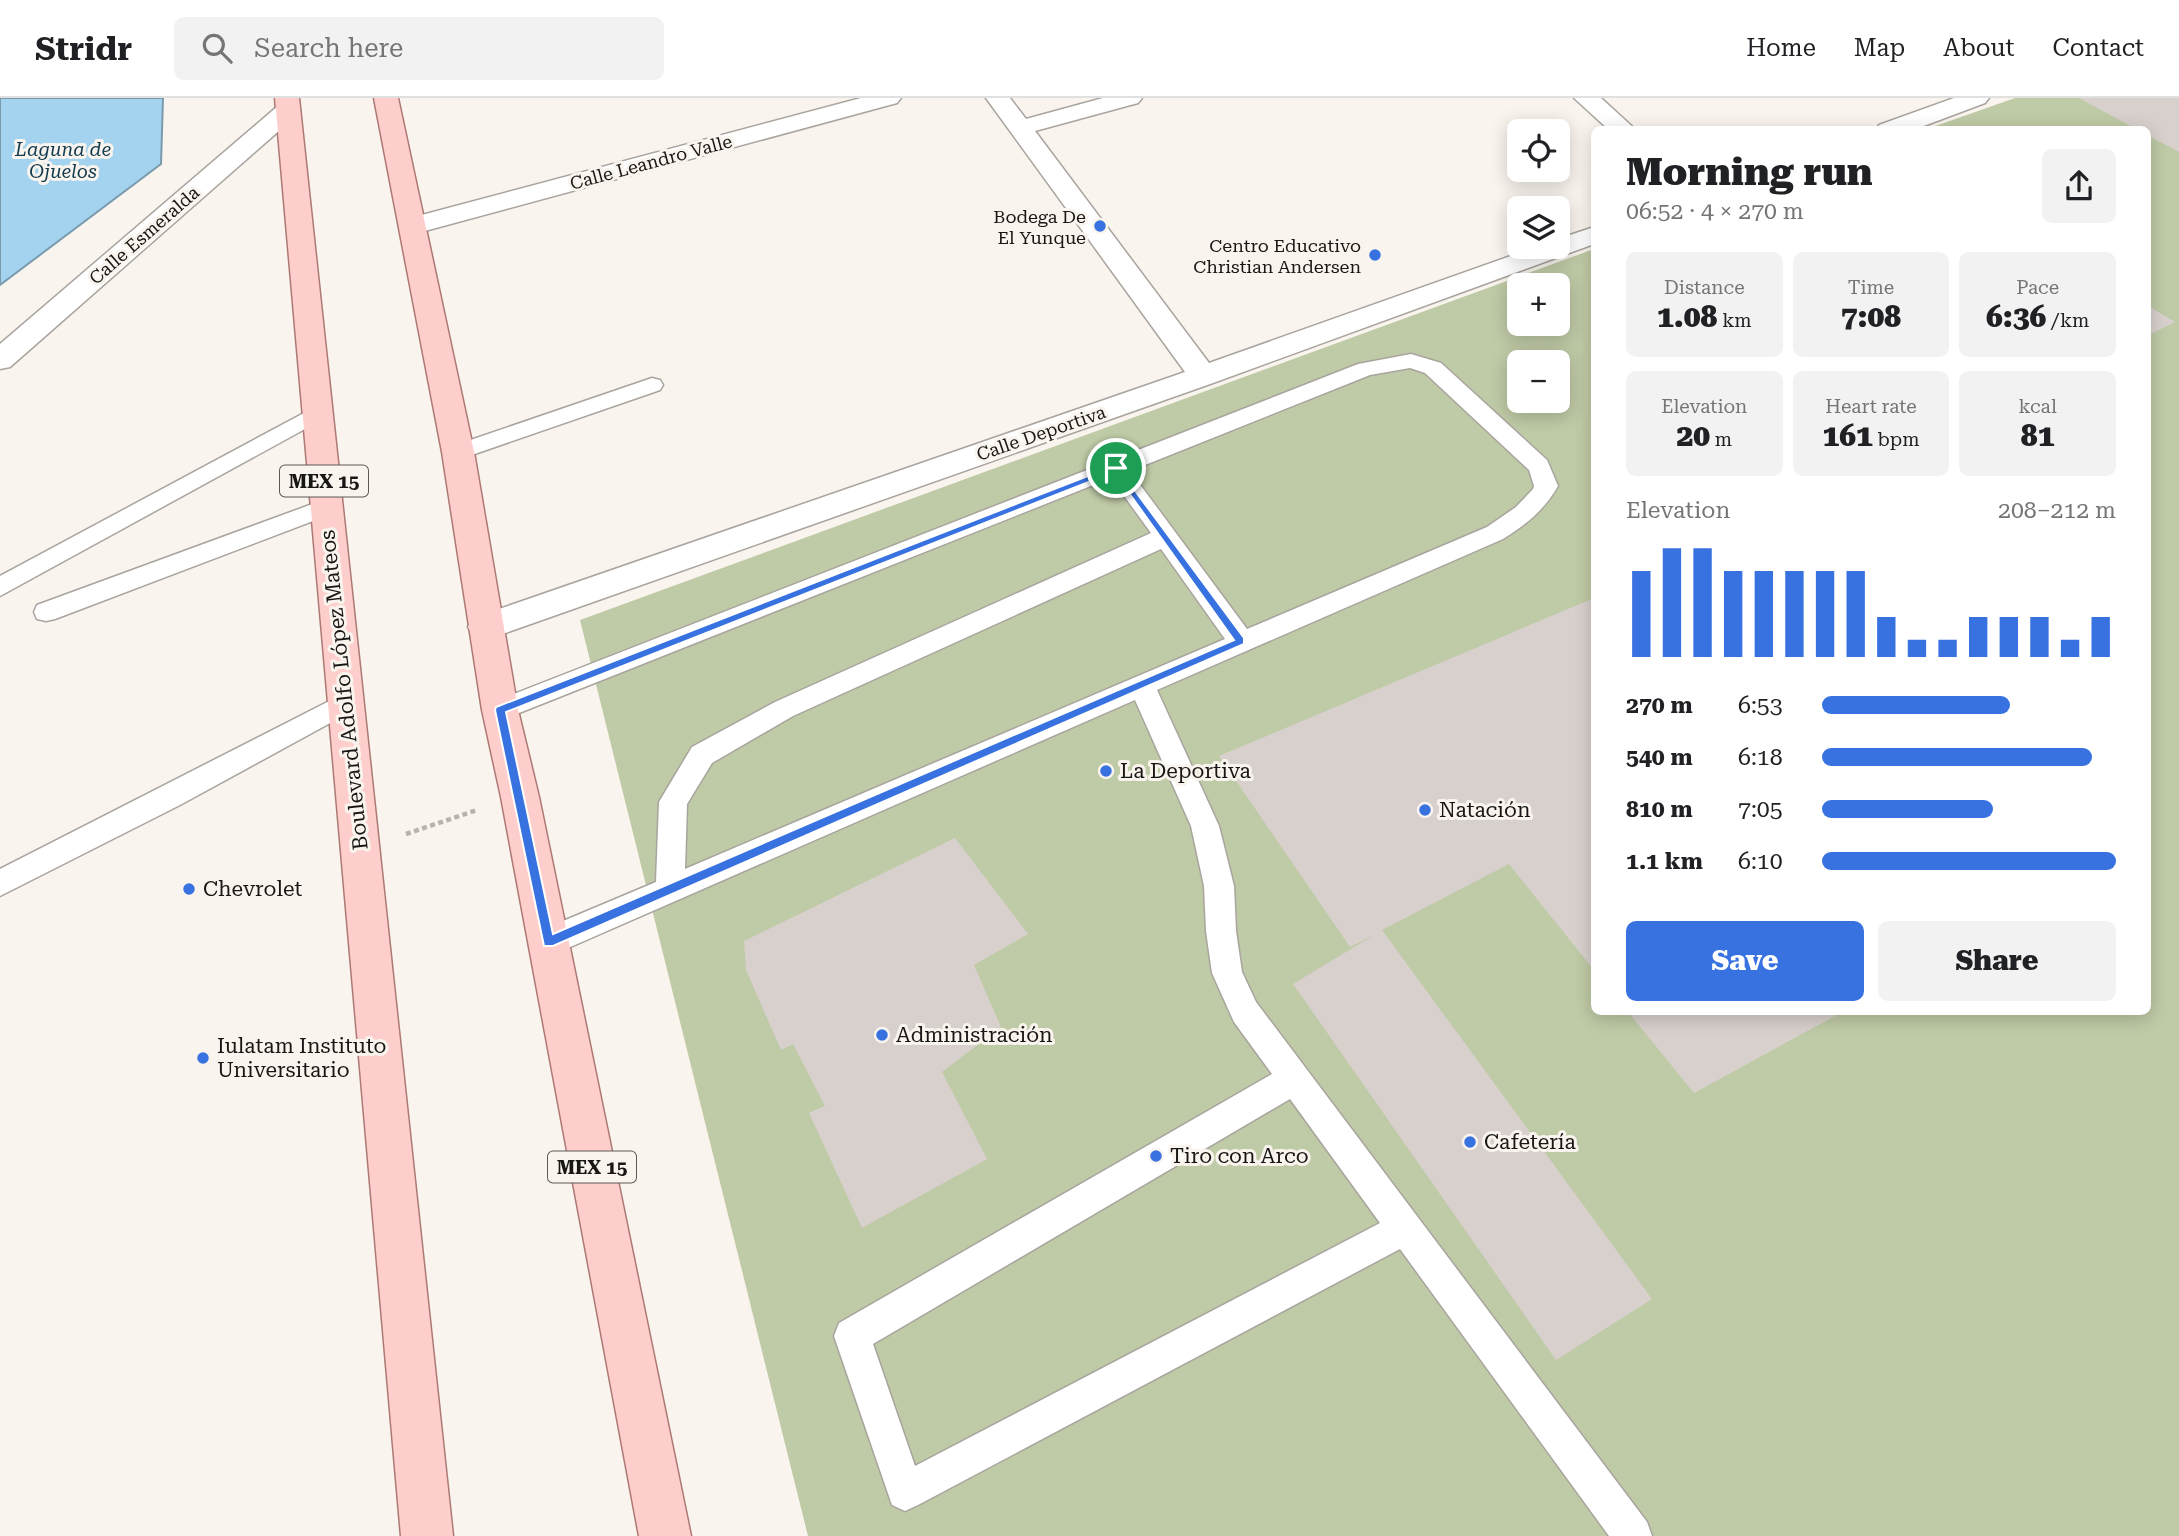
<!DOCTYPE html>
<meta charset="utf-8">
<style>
body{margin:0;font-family:"Roboto Serif",serif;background:#f2f2f2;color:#202124;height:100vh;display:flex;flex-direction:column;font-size:26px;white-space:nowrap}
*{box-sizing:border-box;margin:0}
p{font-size:23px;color:#757577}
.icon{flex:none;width:38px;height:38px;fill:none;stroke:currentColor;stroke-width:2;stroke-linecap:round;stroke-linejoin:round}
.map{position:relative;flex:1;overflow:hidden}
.panel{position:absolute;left:1591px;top:28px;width:560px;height:889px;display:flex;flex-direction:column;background:#fff;border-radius:10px;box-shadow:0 4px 18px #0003}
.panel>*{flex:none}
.controls{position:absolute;left:1507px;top:21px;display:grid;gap:14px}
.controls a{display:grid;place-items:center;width:63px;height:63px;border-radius:10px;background:#fff;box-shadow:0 4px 18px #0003;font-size:35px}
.pin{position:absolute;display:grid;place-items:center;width:60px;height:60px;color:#fff;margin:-30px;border:4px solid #fff;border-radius:50%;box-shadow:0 2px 7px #0007}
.round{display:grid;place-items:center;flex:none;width:74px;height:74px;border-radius:10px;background:#f2f2f2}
.summary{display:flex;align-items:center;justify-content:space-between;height:119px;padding:0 35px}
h1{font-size:38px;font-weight:800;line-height:52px}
.metrics{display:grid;grid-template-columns:repeat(3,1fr);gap:10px;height:119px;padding:7px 35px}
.metrics div{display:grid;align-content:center;border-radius:10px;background:#f2f2f2;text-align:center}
.metrics b{font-size:30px;font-weight:800}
.metrics small{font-size:19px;font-weight:400}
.metrics p{font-size:19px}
.chart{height:196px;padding:14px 35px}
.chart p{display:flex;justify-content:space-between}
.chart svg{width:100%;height:126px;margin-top:7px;stroke:#3872e1;stroke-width:6}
.action{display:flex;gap:14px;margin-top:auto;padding:14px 35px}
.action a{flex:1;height:80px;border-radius:10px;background:#3872e1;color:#fff;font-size:28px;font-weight:800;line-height:80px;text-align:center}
.action a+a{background:#f2f2f2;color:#202124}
ul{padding:0 35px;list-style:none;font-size:23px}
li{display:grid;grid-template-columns:112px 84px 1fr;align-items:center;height:52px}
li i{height:18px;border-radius:9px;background:#3872e1}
header{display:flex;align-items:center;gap:42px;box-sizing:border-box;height:98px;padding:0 35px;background:#fff;border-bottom:2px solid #e0e0e0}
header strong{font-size:33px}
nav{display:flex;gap:38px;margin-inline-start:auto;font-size:24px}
.search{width:490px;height:63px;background:#f2f2f2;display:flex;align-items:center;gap:18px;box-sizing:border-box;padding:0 24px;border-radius:10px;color:#757577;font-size:26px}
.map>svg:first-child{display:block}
.green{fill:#bfcaa6;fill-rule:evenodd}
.water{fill:#a3d3ef;stroke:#7a9bae;stroke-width:2}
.building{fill:#d8d0cd}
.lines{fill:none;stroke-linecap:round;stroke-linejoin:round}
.service-casing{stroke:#a9a49e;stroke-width:3}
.minor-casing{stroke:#a9a49e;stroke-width:3}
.primary-casing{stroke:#ad7975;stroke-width:3}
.path{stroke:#b6b2ac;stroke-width:4.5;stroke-dasharray:5 3.5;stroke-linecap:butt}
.service{fill:#fff;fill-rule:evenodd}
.minor{fill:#fff;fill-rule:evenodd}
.primary{fill:#fdcecb;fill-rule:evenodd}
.route{fill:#3872e1;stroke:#fff;stroke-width:2;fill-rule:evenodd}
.poi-dot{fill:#3872e1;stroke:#f9f4ed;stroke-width:2.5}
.labels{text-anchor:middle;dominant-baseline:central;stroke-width:6;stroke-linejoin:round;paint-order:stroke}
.far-street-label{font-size:18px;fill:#191715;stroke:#f9f4ed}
.far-poi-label{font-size:18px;fill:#191715;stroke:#f9f4ed;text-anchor:end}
.far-water-label{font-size:19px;font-style:italic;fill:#123a4e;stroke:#f9f4ed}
.shield{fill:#f9f4ed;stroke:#5c5956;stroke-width:2}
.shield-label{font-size:19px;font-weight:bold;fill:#191715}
.street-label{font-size:21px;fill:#191715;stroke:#f9f4ed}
.poi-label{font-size:21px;fill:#191715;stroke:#f9f4ed;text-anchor:start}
</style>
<header>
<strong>Stridr</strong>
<div class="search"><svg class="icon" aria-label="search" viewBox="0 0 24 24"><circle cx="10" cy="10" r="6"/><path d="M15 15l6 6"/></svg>Search here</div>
<nav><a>Home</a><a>Map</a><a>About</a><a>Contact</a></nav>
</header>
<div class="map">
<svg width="2179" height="1438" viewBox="0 0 2179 1438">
<rect width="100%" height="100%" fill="#f9f4ed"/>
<path class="green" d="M 2015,0 L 2179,0 L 2179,1438 L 808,1438 L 580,522 L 1594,151 L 1594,914 L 2147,914 L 2147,32 L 1927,31 ZM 1519,187 L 1558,187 L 1558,226 L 1519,226 ZM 1519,264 L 1558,264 L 1558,303 L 1519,303 Z"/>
<path class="water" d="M 0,0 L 163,0 L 161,66 L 0,187 Z"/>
<g class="building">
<path d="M 2079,0 L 2179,0 L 2179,54 L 2147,37 L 2147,32 L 2138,32 Z"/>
<path d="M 2147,207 L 2175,224 L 2147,238 Z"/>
<path d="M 1594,500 L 1594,872 L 1509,766 L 1382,832 L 1652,1201 L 1556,1262 L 1293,886 L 1374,837 L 1350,849 L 1219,658 Z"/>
<path d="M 955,740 L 1028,836 L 974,867 L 1001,929 L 942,974 L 987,1061 L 862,1130 L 809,1015 L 825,1008 L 793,946 L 781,952 L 746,872 L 744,843 Z"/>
<path d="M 1628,914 L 1842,914 L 1694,995 Z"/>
</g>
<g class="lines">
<defs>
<g id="service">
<path d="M 1411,256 L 1441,265 L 1547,362 L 1558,388 C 1544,412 1527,426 1503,441 L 1157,592 L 1219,728 L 1234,788 L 1236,833 L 1242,874 L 1256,904 L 1647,1424 L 1652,1438 L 1609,1438 L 1400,1151 L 918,1407 L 905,1413 L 892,1407 L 834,1238 L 839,1225 L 1272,976 L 1234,924 L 1212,875 L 1206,833 L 1204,788 L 1191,728 L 1135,602 L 559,854 L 548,857 L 537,854 L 533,844 L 537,834 L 656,784 L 659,704 L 692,649 L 775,604 L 1151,435 L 1111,380 L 509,619 L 500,623 L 491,619 L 487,612 L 491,605 L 1358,266 ZM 1410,270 L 1425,275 L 1529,372 L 1534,388 L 1533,391 L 1516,409 L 1487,429 L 1247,531 L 1130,373 L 1370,277 ZM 1161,451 L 1225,541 L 685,771 L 687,706 L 712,665 L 793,618 ZM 1290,1001 L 1380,1125 L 915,1368 L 873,1246 Z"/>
<path d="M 652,280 L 660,282 L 663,287 L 660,292 L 466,359 L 458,362 L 450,359 L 447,354 L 450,349 Z"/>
<path d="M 317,308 L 325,310 L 328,315 L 325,320 L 0,498 L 0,478 Z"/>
<path d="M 326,401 L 334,403 L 338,409 L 334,415 L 55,521 L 46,523 L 37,521 L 34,514 L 37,507 Z"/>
<path d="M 345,595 L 354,598 L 358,605 L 354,612 L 180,707 L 0,798 L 0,771 Z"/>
</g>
<g id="minor">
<path d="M 861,0 L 901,0 L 897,5 L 421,134 L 412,136 L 403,134 L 399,128 L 403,122 Z"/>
<path d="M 986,0 L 1010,0 L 1026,21 L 1103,0 L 1142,0 L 1138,5 L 1035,33 L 1209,265 L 1536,149 L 1558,149 L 1558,141 L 1594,129 L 1594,146 L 1213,285 L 497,538 L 485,542 L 473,538 L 468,529 L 473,520 L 1185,274 Z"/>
<path d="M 1574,0 L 1601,0 L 1636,32 L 1609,32 Z"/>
<path d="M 1954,0 L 1989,0 L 1985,5 L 1913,32 L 1876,32 L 1879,27 Z"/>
<path d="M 288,5 L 297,7 L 300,12 L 297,17 L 10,269 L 0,271 L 0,246 L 279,7 Z"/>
</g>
<g id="primary">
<path d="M 275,0 L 299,0 L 453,1438 L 401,1438 Z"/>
<path d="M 374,0 L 398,0 L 474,354 L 518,612 L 539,699 L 691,1438 L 639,1438 L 501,699 L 482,612 L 442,354 Z"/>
</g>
</defs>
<use href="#service" class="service-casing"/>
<use href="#minor" class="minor-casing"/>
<use href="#primary" class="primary-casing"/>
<path class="path" d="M 406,736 L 477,712"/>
<use href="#service" class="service"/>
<use href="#minor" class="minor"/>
<use href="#primary" class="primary"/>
</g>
<path class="route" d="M 1116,367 L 1244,540 L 1244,546 L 553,848 L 544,848 L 495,612 L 496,609 ZM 1114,374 L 1234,542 L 553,836 L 506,614 Z"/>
<g class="poi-dot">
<circle cx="1100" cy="128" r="7"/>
<circle cx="1375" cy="157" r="7"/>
<circle cx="1106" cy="673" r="7"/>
<circle cx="1425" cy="712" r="7"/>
<circle cx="189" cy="791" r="7"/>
<circle cx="882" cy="937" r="7"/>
<circle cx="203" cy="960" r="7"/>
<circle cx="1470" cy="1044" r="7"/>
<circle cx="1156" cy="1058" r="7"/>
</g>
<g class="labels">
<g class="far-street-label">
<text transform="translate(651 64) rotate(-15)">Calle Leandro Valle</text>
<text transform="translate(144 137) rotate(-41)">Calle Esmeralda</text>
<text transform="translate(1041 335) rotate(-19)">Calle Deportiva</text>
</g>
<g class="far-poi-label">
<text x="1086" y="118">Bodega De<tspan x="1086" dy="21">El Yunque</tspan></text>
<text x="1361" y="147">Centro Educativo<tspan x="1361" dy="21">Christian Andersen</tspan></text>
</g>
<g class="far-water-label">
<text x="63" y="51">Laguna de<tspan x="63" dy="22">Ojuelos</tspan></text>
</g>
<g class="shield">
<rect x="280" y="367.5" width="88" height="31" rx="5"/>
<rect x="548" y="1053.5" width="88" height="31" rx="5"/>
</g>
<g class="shield-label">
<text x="324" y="383">MEX 15</text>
<text x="592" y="1069">MEX 15</text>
</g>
<g class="street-label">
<text transform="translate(344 592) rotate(-96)">Boulevard Adolfo López Mateos</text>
</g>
<g class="poi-label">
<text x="1120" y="673">La Deportiva</text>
<text x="1439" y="712">Natación</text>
<text x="203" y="791">Chevrolet</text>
<text x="896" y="937">Administración</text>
<text x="217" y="948">Iulatam Instituto<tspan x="217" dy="24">Universitario</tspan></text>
<text x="1484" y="1044">Cafetería</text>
<text x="1170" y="1058">Tiro con Arco</text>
</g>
</g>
</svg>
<div class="controls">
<a><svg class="icon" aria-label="locate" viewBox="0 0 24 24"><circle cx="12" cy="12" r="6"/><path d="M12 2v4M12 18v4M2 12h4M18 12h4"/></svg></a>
<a><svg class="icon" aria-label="layers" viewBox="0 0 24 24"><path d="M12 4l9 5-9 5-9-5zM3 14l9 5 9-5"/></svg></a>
<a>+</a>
<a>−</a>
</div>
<div class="pin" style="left:1116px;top:370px;background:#1e9e55"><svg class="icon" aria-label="arrive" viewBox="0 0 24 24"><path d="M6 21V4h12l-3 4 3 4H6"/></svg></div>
<section class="panel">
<div class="summary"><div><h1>Morning run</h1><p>06:52 · 4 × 270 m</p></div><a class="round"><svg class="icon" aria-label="share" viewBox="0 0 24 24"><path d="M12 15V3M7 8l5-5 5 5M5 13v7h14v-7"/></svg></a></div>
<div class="metrics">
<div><p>Distance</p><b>1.08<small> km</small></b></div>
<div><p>Time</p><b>7:08</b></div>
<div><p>Pace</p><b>6:36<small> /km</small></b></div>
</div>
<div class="metrics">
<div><p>Elevation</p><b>20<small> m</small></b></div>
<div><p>Heart rate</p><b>161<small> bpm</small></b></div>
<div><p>kcal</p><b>81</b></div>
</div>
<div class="chart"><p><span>Elevation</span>208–212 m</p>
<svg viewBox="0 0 160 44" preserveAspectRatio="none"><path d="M5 44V14M15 44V6M25 44V6M35 44V14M45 44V14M55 44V14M65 44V14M75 44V14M85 44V30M95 44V38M105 44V38M115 44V30M125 44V30M135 44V30M145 44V38M155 44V30"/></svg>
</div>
<ul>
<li><b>270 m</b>6:53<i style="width:64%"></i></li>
<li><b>540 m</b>6:18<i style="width:92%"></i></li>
<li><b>810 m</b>7:05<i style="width:58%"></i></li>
<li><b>1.1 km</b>6:10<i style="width:100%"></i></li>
</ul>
<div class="action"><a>Save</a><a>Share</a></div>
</section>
</div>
